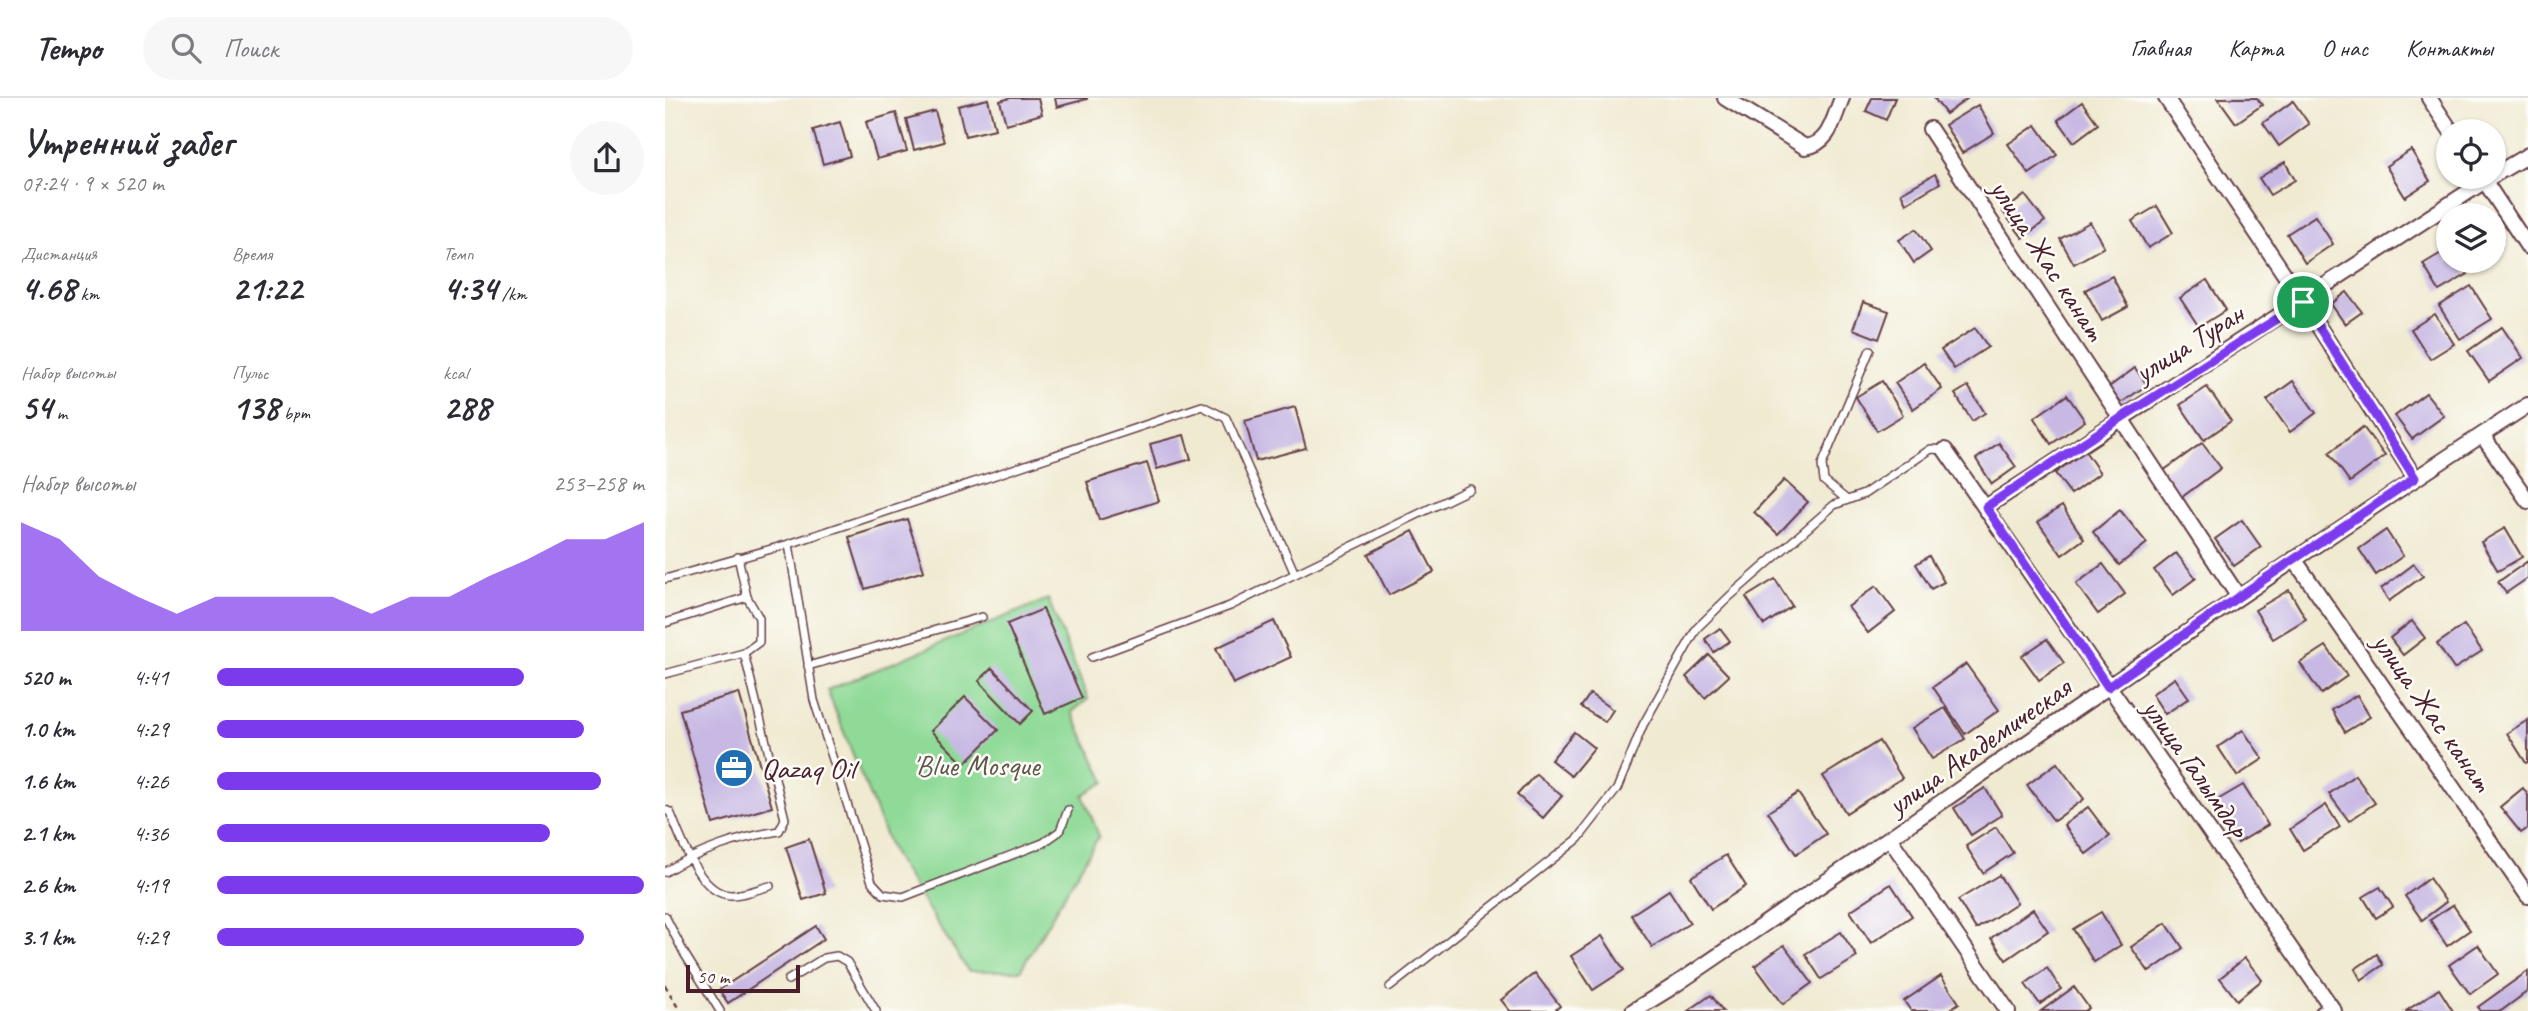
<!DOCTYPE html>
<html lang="ru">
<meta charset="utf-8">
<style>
body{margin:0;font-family:Caveat,sans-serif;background:#f7f7f7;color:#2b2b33;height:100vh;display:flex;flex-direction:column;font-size:26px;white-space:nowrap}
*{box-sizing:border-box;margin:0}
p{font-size:23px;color:#7c7c81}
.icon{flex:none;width:38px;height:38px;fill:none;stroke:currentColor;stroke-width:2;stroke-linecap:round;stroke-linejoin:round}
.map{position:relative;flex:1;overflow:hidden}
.side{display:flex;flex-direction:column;background:#fff;width:665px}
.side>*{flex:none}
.buttons{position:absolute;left:1771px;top:21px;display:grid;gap:14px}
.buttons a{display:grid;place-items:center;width:70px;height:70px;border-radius:50%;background:#fff;box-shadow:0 2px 5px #0004;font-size:35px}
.scale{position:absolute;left:21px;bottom:18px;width:114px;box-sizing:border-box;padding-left:7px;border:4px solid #4a1f2b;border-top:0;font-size:19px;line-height:24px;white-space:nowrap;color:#4a1f2b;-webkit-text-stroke:5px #fdfcf7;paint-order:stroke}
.pin{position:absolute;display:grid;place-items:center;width:60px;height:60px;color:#fff;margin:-30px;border:4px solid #fff;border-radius:50%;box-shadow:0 2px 7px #0007}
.round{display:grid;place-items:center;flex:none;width:74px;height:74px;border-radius:37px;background:#f7f7f7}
.summary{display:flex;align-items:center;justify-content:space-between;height:119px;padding:0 21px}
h1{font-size:38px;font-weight:700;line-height:52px}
.stats{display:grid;grid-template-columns:repeat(3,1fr);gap:10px;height:119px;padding:7px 21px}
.stats div{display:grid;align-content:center}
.stats b{font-size:35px;font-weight:700}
.stats small{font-size:19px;font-weight:400}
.stats p{font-size:19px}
.chart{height:196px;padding:14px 21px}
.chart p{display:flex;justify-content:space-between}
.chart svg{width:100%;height:126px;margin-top:7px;fill:#7c3aed;opacity:.7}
ul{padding:0 21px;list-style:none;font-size:23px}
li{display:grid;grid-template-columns:112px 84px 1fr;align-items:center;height:52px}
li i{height:18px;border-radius:9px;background:#7c3aed}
header{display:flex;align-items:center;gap:42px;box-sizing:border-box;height:98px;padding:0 35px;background:#fff;border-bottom:2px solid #e1e1e2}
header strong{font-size:33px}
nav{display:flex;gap:38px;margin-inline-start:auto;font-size:24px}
.search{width:490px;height:63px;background:#f7f7f7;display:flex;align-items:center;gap:18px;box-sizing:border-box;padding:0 24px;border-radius:38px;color:#7c7c81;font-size:26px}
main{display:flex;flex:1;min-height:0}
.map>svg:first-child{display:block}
.green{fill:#8fda97;stroke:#6c7c61;stroke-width:2}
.building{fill:#c8b9e4}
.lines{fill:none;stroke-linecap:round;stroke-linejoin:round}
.service-casing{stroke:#633d44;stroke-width:10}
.minor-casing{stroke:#633d44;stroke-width:18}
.path{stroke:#633d44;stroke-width:2.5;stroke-dasharray:5 5;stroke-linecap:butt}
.service{stroke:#fff;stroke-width:7}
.minor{stroke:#fff;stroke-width:14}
.route-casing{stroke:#fff;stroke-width:14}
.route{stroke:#7c3aed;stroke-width:9}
.labels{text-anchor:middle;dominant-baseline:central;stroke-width:5;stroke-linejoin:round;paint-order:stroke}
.street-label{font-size:30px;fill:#4a1f2b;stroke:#fdfcf7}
.park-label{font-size:30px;fill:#5f574b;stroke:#fdfcf7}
.poi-label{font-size:30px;fill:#4a1f2b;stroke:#fdfcf7;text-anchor:start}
</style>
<header>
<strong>Tempo</strong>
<div class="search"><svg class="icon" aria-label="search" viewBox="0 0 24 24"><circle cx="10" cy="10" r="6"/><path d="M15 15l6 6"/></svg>Поиск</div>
<nav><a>Главная</a><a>Карта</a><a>О нас</a><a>Контакты</a></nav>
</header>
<main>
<section class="side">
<div class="summary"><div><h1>Утренний забег</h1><p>07:24 · 9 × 520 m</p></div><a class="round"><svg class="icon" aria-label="share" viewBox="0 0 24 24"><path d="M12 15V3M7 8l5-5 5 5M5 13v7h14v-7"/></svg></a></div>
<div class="stats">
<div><p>Дистанция</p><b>4.68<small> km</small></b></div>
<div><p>Время</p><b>21:22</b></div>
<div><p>Темп</p><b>4:34<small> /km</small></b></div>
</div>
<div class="stats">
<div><p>Набор высоты</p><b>54<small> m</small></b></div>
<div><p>Пульс</p><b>138<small> bpm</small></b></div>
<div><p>kcal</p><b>288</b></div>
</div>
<div class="chart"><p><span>Набор высоты</span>253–258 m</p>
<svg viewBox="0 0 160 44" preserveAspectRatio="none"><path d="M0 44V6L10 12L20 25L30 32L40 38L50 32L60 32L70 32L80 32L90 38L100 32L110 32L120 25L130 19L140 12L150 12L160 6V44z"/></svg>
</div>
<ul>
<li><b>520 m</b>4:41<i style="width:72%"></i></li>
<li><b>1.0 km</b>4:29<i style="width:86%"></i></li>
<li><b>1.6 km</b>4:26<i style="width:90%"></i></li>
<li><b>2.1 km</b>4:36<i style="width:78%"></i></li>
<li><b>2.6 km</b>4:19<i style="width:100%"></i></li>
<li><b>3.1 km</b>4:29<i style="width:86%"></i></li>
</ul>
</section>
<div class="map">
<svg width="1863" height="913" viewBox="0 0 1863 913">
<rect width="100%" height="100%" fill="#fdfcf7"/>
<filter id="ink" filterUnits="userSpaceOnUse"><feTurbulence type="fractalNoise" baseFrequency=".0143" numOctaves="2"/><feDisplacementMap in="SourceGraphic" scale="14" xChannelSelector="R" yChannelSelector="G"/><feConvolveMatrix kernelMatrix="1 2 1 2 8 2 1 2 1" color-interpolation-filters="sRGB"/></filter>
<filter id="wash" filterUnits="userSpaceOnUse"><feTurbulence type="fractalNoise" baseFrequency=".00686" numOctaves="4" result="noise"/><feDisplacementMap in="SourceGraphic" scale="28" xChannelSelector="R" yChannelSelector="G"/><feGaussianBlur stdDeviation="1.57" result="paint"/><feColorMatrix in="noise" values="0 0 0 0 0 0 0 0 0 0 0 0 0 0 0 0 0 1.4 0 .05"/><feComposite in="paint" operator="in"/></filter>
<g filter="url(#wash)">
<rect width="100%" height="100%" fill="#f0ead1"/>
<path class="green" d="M 383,501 L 423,601 L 407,614 L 440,684 L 418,697 L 434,738 L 355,873 L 303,873 L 228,756 L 162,592 Z"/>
<g id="blocks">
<g class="building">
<path d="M 345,0 L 373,0 L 377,16 L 341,26 L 335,3 Z"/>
<path d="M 390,0 L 422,0 L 422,1 L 392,9 Z"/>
<path d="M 1207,0 L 1230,0 L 1221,22 L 1201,13 Z"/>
<path d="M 1269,0 L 1303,0 L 1281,16 Z"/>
<path d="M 1553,0 L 1592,0 L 1597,7 L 1571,25 Z"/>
<path d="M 323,1 L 330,31 L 300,38 L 293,8 Z"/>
<path d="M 1628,3 L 1644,26 L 1614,48 L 1598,25 Z"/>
<path d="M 1417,4 L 1433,26 L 1409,44 L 1393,22 Z"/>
<path d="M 1313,7 L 1329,35 L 1297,55 L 1280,27 Z"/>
<path d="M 270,13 L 279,44 L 249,52 L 241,21 Z"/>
<path d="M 231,15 L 242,53 L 212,61 L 201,24 Z"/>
<path d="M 175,24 L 185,58 L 158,66 L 148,32 Z"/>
<path d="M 1371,27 L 1392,57 L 1364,76 L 1343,46 Z"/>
<path d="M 1746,52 L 1765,83 L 1740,99 L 1721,68 Z"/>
<path d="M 1620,64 L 1630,82 L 1605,97 L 1594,80 Z"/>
<path d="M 1270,76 L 1275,85 L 1241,105 L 1236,95 Z"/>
<path d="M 1360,97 L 1380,123 L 1358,140 L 1338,114 Z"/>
<path d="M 1492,108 L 1508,135 L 1483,150 L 1467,123 Z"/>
<path d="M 1650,118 L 1668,146 L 1640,165 L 1622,136 Z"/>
<path d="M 1425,124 L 1439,149 L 1409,166 L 1395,141 Z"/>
<path d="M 1251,131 L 1266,153 L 1249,165 L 1234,142 Z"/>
<path d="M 1783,151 L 1783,163 L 1796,163 L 1803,176 L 1774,193 L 1758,166 Z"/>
<path d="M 1447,178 L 1463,209 L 1437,223 L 1420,192 Z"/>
<path d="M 1542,182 L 1561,212 L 1534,229 L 1515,200 Z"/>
<path d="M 1806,188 L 1827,221 L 1795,241 L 1774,208 Z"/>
<path d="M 1682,194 L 1697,214 L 1680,226 L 1666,206 Z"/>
<path d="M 1198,204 L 1224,213 L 1214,241 L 1188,231 Z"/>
<path d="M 1770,216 L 1789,246 L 1765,261 L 1746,231 Z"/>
<path d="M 1837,229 L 1858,260 L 1824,283 L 1803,253 Z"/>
<path d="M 1310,230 L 1323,249 L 1289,271 L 1276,252 Z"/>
<path d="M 1259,265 L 1277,291 L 1248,311 L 1230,285 Z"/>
<path d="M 1470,270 L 1482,287 L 1456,305 L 1444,289 Z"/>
<path d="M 1217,283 L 1238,317 L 1212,333 L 1191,299 Z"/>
<path d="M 1628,283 L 1651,315 L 1625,334 L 1602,302 Z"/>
<path d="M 1303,288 L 1320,315 L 1307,323 L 1290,296 Z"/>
<path d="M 1542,289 L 1566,323 L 1539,342 L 1515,307 Z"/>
<path d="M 1761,295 L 1779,318 L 1747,341 L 1730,318 Z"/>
<path d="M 1402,297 L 1420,323 L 1386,346 L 1369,320 Z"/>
<path d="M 630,309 L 641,350 L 591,363 L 580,323 Z"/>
<path d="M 1698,329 L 1720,358 L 1685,384 L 1664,355 Z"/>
<path d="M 519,337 L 526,361 L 492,371 L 485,346 Z"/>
<path d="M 1334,345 L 1351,369 L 1327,386 L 1311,361 Z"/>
<path d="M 1537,345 L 1556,370 L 1517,399 L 1498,373 Z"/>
<path d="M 1420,353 L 1435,375 L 1406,396 L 1390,375 Z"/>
<path d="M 482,365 L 494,403 L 434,422 L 422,384 Z"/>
<path d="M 1119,382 L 1143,404 L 1113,436 L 1089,414 Z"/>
<path d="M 1397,408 L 1419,441 L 1397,457 L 1373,424 Z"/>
<path d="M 1455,412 L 1482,445 L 1454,467 L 1428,434 Z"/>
<path d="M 242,421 L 259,473 L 200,491 L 184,439 Z"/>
<path d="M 1577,422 L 1596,449 L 1569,468 L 1550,441 Z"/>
<path d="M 1840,430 L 1857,459 L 1833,473 L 1816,444 Z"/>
<path d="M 1721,432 L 1738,458 L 1711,477 L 1694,451 Z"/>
<path d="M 748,433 L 769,474 L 724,497 L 703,456 Z"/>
<path d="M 1511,455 L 1531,480 L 1508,497 L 1489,472 Z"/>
<path d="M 1264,458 L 1279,484 L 1266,491 L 1251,466 Z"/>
<path d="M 1863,463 L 1863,480 L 1841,495 L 1833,484 Z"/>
<path d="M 1438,466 L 1460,496 L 1433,516 L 1411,486 Z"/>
<path d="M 1749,466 L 1758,478 L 1724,503 L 1716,491 Z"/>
<path d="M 1110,481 L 1127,508 L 1099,527 L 1081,499 Z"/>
<path d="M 1211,488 L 1230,514 L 1203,535 L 1183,509 Z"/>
<path d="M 1624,492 L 1641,521 L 1608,541 L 1590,512 Z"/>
<path d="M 378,511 L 417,600 L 380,616 L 342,526 Z"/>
<path d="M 609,523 L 626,559 L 568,586 L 551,550 Z"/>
<path d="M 1747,523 L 1760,540 L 1738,557 L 1725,540 Z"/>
<path d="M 1799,527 L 1817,553 L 1789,571 L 1772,546 Z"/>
<path d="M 1055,530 L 1065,543 L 1049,554 L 1040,541 Z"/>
<path d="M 1382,541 L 1399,565 L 1374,582 L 1357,558 Z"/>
<path d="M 1661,548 L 1682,578 L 1656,596 L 1635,565 Z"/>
<path d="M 1044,557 L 1064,578 L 1040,600 L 1021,579 Z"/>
<path d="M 1301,566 L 1334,612 L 1300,636 L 1268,589 Z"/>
<path d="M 327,570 L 368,613 L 355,626 L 314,583 Z"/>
<path d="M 1510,580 L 1524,600 L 1500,616 L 1487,596 Z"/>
<path d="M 74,595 L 107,709 L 48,726 L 15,612 Z"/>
<path d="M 925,596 L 948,612 L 940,624 L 916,609 Z"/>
<path d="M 1692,597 L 1705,619 L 1680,634 L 1667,612 Z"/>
<path d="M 300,599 L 333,632 L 299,666 L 266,633 Z"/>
<path d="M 1280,610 L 1300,641 L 1267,661 L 1247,630 Z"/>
<path d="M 1863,622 L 1863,664 L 1861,665 L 1842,635 Z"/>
<path d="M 1578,632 L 1598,661 L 1572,678 L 1553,649 Z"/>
<path d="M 909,634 L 929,650 L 906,678 L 886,662 Z"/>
<path d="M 1214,643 L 1237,680 L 1181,715 L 1158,678 Z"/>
<path d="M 1392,665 L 1419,701 L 1389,723 L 1362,687 Z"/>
<path d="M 871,676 L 897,698 L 878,720 L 852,697 Z"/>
<path d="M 1690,677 L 1710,705 L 1684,723 L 1664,696 Z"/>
<path d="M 1578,687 L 1603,727 L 1573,745 L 1549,704 Z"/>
<path d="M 1320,690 L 1337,717 L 1306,737 L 1289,710 Z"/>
<path d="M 1858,690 L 1863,697 L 1863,730 L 1856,735 L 1835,709 Z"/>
<path d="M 1133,695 L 1161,736 L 1131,756 L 1103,714 Z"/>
<path d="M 1661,707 L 1675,729 L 1638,752 L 1625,731 Z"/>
<path d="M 1423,709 L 1445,738 L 1421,756 L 1399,727 Z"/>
<path d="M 1331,729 L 1348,755 L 1318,775 L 1301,748 Z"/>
<path d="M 144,741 L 161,795 L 138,802 L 121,749 Z"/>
<path d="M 1061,757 L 1081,788 L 1046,811 L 1026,779 Z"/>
<path d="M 1334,777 L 1352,805 L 1311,831 L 1293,802 Z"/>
<path d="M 1764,780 L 1781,804 L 1757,822 L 1740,798 Z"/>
<path d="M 1226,786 L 1247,818 L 1206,845 L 1185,813 Z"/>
<path d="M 1715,789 L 1728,809 L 1711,820 L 1698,799 Z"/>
<path d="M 1004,792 L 1025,825 L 987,849 L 966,817 Z"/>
<path d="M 1788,807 L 1805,832 L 1782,848 L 1765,822 Z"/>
<path d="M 1368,811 L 1383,833 L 1341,862 L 1326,840 Z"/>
<path d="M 1436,814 L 1456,847 L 1429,864 L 1408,831 Z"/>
<path d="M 1501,825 L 1518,850 L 1484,874 L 1466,849 Z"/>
<path d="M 151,828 L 159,841 L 63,905 L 54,892 Z"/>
<path d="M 1176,834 L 1192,859 L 1156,881 L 1140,856 Z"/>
<path d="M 937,838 L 959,872 L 928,892 L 906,858 Z"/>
<path d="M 1119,847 L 1147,885 L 1118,906 L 1090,868 Z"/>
<path d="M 1813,847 L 1833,876 L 1805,896 L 1784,867 Z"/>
<path d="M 1712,856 L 1718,867 L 1696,882 L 1690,871 Z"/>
<path d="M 1580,860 L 1597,882 L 1572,902 L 1555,880 Z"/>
<path d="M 1382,870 L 1396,891 L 1375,906 L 1360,886 Z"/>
<path d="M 1863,873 L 1863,893 L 1836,913 L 1816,913 L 1813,909 Z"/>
<path d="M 870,875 L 895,908 L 889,913 L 845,913 L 836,902 Z"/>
<path d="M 1276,878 L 1294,905 L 1282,913 L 1246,913 L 1239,903 Z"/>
<path d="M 1409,889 L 1424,910 L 1420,913 L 1376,913 Z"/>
<path d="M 1774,891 L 1788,913 L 1741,913 Z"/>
<path d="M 1046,897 L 1058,913 L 1023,913 Z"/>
</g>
</g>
</g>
<g filter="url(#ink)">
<use href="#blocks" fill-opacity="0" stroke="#633d44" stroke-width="2"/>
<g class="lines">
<defs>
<g id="service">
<path d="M 1182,402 L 1159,383 L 1157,367 L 1205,252"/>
<path d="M 124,446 L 149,602 L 207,784 L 218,796 L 238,799 L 378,745 L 395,733 L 403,712"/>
<path d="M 73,459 L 82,499"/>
<path d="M 630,476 L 805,391"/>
<path d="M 0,481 L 124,446 L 537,308 L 561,320 L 630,476 L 565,508 L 427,559"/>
<path d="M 0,525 L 82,499 L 94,520 L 94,544 L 79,555 L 0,576"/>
<path d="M 143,568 L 317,519"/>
<path d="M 0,712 L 5,714 C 16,739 34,798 67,797 C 79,797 93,791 105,788"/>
<path d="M 0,774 C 33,753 75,739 114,733 L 120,721 L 79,555"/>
<path d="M 0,818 L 19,855 L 55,913"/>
<path d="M 123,882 L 159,860 L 172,858 L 182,864 L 211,913"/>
<path d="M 725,889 L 913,741 L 952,691 L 978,627 L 1032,530 L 1065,498 L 1169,407 L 1199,396 L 1266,351 L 1280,352"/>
<path d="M 1654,913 L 1664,906"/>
</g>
<g id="minor">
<path d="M 1060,0 L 1140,49 C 1165,46 1168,21 1177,0"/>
<path d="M 1501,0 L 1638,204 L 1750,380"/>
<path d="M 1764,0 L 1786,33"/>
<path d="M 1265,31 L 1573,498"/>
<path d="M 1829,77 L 1863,57"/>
<path d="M 1817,79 L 1863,149"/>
<path d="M 1817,337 L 1863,403"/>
<path d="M 1280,352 L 1669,913"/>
<path d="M 1321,409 L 1826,79"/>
<path d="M 1629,461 L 1863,798"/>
<path d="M 1225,741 L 1343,913"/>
<path d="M 968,913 L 1004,891 C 1290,697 1572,495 1863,307"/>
</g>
</defs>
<use href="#service" class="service-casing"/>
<use href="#minor" class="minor-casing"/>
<path class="path" d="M 0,887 L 15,913"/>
<use href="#service" class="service"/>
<use href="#minor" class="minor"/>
</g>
</g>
<g class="lines" filter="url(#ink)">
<defs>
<path id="route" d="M 1638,204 L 1750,380 L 1573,499 L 1443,589 L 1321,409 L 1456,320 Z"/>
</defs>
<use href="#route" class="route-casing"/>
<use href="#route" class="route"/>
</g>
<defs>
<symbol id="office-disc" viewBox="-11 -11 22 22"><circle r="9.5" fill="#1f6fb2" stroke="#fdfcf7"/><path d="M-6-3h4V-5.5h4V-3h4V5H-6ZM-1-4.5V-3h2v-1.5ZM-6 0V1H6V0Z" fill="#fff"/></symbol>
</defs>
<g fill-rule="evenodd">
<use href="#office-disc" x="47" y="648" width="44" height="44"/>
</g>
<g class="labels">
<g class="street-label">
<text transform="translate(1383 162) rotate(57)">улица Жас канат</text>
<text transform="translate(1524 245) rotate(-32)">улица Туран</text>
<text transform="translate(1768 614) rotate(55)">улица Жас канат</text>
<text transform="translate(1314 648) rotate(-35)">улица Академическая</text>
<text transform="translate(1531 670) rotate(55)">улица Галымдар</text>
</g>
<g class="park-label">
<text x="311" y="667">'Blue Mosque</text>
</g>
<g class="poi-label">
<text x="96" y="670">Qazaq Oil</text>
</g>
</g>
</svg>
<div class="buttons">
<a><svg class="icon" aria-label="locate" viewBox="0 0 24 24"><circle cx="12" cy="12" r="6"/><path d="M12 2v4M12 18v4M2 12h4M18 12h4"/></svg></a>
<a><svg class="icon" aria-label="layers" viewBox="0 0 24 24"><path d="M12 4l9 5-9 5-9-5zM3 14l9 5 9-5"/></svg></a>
</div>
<div class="scale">50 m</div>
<div class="pin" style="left:1638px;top:204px;background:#1e9e55"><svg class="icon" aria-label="arrive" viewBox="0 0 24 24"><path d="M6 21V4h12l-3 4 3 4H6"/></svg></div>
</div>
</main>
